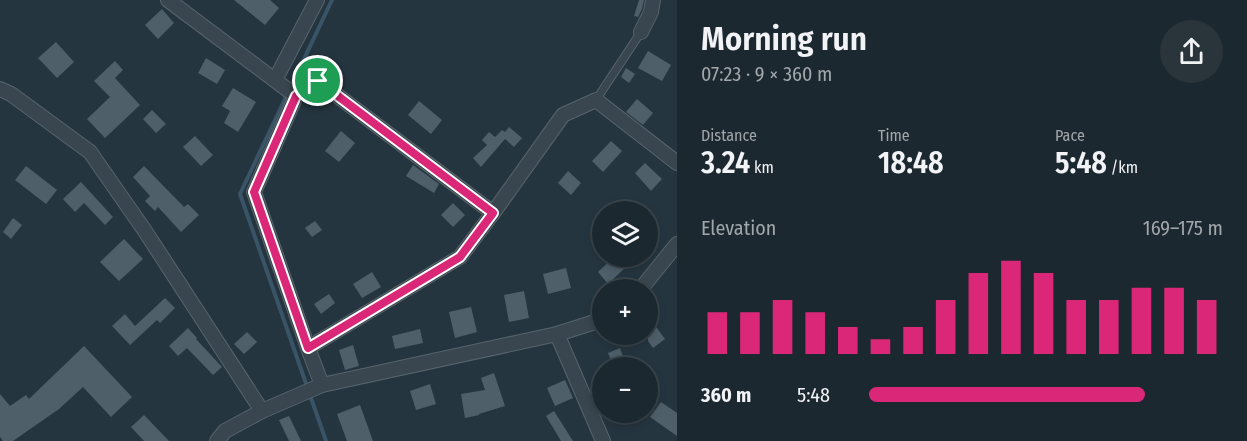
<!DOCTYPE html>
<meta charset="utf-8">
<style>
body{margin:0;font-family:"Fira Sans Condensed",sans-serif;background:#29343b;color:#f1f3f6;height:100vh;display:flex;flex-direction:column;font-size:22px;white-space:nowrap}
*{box-sizing:border-box;margin:0}
p{font-size:20px;color:#a0a6aa}
.icon{flex:none;width:33px;height:33px;fill:none;stroke:currentColor;stroke-width:2;stroke-linecap:round;stroke-linejoin:round}
.map{position:relative;flex:1;overflow:hidden}
.drawer{display:flex;flex-direction:column;background:#1c282f;width:570px}
.drawer>*{flex:none}
.tools{position:absolute;left:592px;top:201px;display:grid;gap:12px}
.tools a{display:grid;place-items:center;width:66px;height:66px;border-radius:50%;background:#1c282f;box-shadow:0 3px 9px #0003,0 0 0 2px #3a444b;font-size:30px}
.pin{position:absolute;display:grid;place-items:center;width:51px;height:51px;color:#fff;margin:-26px;border:3px solid #fff;border-radius:50%;box-shadow:0 2px 6px #0007}
.round{display:grid;place-items:center;flex:none;width:63px;height:63px;border-radius:32px;background:#29343b}
.head{display:flex;align-items:center;justify-content:space-between;height:102px;padding:0 24px}
h1{font-size:33px;font-weight:600;line-height:45px}
.metrics{display:grid;grid-template-columns:repeat(3,1fr);gap:9px;height:102px;padding:6px 24px}
.metrics div{display:grid;align-content:center}
.metrics b{font-size:30px;font-weight:600}
.metrics small{font-size:16px;font-weight:400}
.metrics p{font-size:16px}
.chart{height:168px;padding:12px 24px}
.chart p{display:flex;justify-content:space-between}
.chart svg{width:100%;height:108px;margin-top:6px;stroke:#db2777;stroke-width:6}
ul{padding:0 24px;list-style:none;font-size:20px}
li{display:grid;grid-template-columns:96px 72px 1fr;align-items:center;height:45px}
li i{height:15px;border-radius:8px;background:#db2777}
main{display:flex;flex:1;min-height:0}
.map>svg:first-child{display:block}
.lines{fill:none;stroke-linecap:round;stroke-linejoin:round}
.stream{stroke:#395466;stroke-width:4}
.building{fill:#4e5f69}
.lane-casing{stroke:#57646c;stroke-width:9}
.street-casing{stroke:#57646c;stroke-width:16}
.lane{stroke:#39464f;stroke-width:7}
.street{stroke:#39464f;stroke-width:14}
.route-casing{stroke:#fff;stroke-width:12}
.route{stroke:#db2777;stroke-width:8}
</style>
<main>
<div class="map">
<svg width="677" height="441" viewBox="0 0 677 441">
<rect width="100%" height="100%" fill="#25353f"/>
<g class="lines">
<path class="stream" d="M 326,441 L 240,194 L 332,0"/>
</g>
<g class="building">
<path d="M 234,0 L 270,0 L 279,8 L 265,25 Z"/>
<path d="M 639,0 L 644,0 L 642,9 L 638,17 L 634,16 Z"/>
<path d="M 162,9 L 174,23 L 158,39 L 145,25 Z"/>
<path d="M 56,42 L 74,62 L 57,78 L 38,58 Z"/>
<path d="M 648,51 L 671,65 L 662,81 L 638,68 Z"/>
<path d="M 206,58 L 225,70 L 217,84 L 198,73 Z"/>
<path d="M 115,61 L 123,70 L 115,78 L 140,105 L 105,138 L 87,119 L 110,97 L 94,81 Z"/>
<path d="M 626,68 L 635,74 L 629,83 L 621,77 Z"/>
<path d="M 233,88 L 256,102 L 238,132 L 224,123 L 230,111 L 222,106 Z"/>
<path d="M 637,99 L 653,113 L 643,125 L 626,112 Z"/>
<path d="M 419,101 L 442,120 L 431,134 L 408,115 Z"/>
<path d="M 152,110 L 166,124 L 156,133 L 143,119 Z"/>
<path d="M 509,127 L 522,138 L 514,147 L 505,139 L 481,167 L 473,158 L 487,145 L 482,140 L 489,132 L 495,137 L 502,130 L 505,132 Z"/>
<path d="M 341,131 L 355,143 L 339,162 L 325,151 Z"/>
<path d="M 195,136 L 213,155 L 201,166 L 183,147 Z"/>
<path d="M 611,141 L 622,151 L 603,172 L 592,161 Z"/>
<path d="M 645,163 L 662,179 L 651,191 L 635,173 Z"/>
<path d="M 413,165 L 439,184 L 434,193 L 406,176 Z"/>
<path d="M 26,166 L 57,190 L 46,204 L 15,180 Z"/>
<path d="M 144,166 L 184,207 L 188,204 L 199,215 L 181,232 L 158,207 L 155,211 L 145,201 L 150,196 L 133,177 Z"/>
<path d="M 568,171 L 581,183 L 571,195 L 558,183 Z"/>
<path d="M 81,182 L 113,217 L 105,225 L 84,203 L 75,212 L 63,199 Z"/>
<path d="M 453,203 L 465,215 L 453,227 L 441,215 Z"/>
<path d="M 13,218 L 22,225 L 11,239 L 3,232 Z"/>
<path d="M 315,221 L 322,230 L 312,237 L 305,228 Z"/>
<path d="M 124,239 L 143,259 L 119,281 L 100,262 Z"/>
<path d="M 615,256 L 617,256 L 626,267 L 608,284 L 598,272 Z"/>
<path d="M 566,268 L 571,288 L 548,294 L 543,274 Z"/>
<path d="M 372,272 L 381,287 L 362,298 L 353,284 Z"/>
<path d="M 524,291 L 529,318 L 509,322 L 504,295 Z"/>
<path d="M 329,294 L 335,303 L 321,314 L 314,304 Z"/>
<path d="M 165,298 L 175,308 L 160,323 L 157,320 L 130,345 L 112,326 L 125,314 L 135,326 Z"/>
<path d="M 471,307 L 477,332 L 455,338 L 449,312 Z"/>
<path d="M 648,316 L 665,339 L 653,348 L 648,341 Z"/>
<path d="M 188,328 L 197,338 L 196,339 L 222,367 L 213,375 L 187,348 L 178,356 L 169,346 Z"/>
<path d="M 420,329 L 423,343 L 395,349 L 392,336 Z"/>
<path d="M 247,332 L 257,342 L 244,354 L 234,344 Z"/>
<path d="M 353,345 L 359,366 L 345,370 L 339,350 Z"/>
<path d="M 84,346 L 132,397 L 111,417 L 83,387 L 59,409 L 13,441 L 3,441 L 0,437 L 0,394 L 10,406 L 26,395 L 29,399 Z"/>
<path d="M 620,348 L 627,368 L 614,368 L 608,353 Z"/>
<path d="M 494,373 L 505,406 L 479,414 L 479,415 L 465,418 L 461,394 L 485,390 L 481,378 Z"/>
<path d="M 565,380 L 573,398 L 555,406 L 547,388 Z"/>
<path d="M 430,384 L 436,404 L 416,410 L 410,391 Z"/>
<path d="M 661,402 L 677,413 L 677,436 L 650,417 Z"/>
<path d="M 360,405 L 373,441 L 347,441 L 337,414 Z"/>
<path d="M 554,411 L 573,441 L 561,441 L 546,416 Z"/>
<path d="M 144,415 L 169,441 L 144,441 L 131,427 Z"/>
<path d="M 289,416 L 301,441 L 289,441 L 279,420 Z"/>
</g>
<g class="lines">
<defs>
<path id="lane" d="M 596,100 L 641,32"/>
<g id="street">
<path d="M 168,0 L 296,96 L 254,192 L 308,348 L 322,385"/>
<path d="M 641,32 L 651,12 L 653,0"/>
<path d="M 275,80 L 317,0"/>
<path d="M 0,89 L 11,94 L 90,152 L 145,231 L 262,411"/>
<path d="M 296,96 L 318,81 L 493,213 L 460,257 L 308,348"/>
<path d="M 493,213 L 563,115 L 596,100 L 677,163"/>
<path d="M 640,290 L 677,244"/>
<path d="M 557,334 L 603,441"/>
<path d="M 217,441 L 225,431 L 262,411 L 322,385 L 557,334 L 595,322 L 603,317"/>
</g>
</defs>
<use href="#lane" class="lane-casing"/>
<use href="#street" class="street-casing"/>
<use href="#lane" class="lane"/>
<use href="#street" class="street"/>
</g>
<g class="lines">
<defs>
<path id="route" d="M 318,81 L 493,213 L 460,257 L 308,348 L 254,192 L 296,96 Z"/>
</defs>
<use href="#route" class="route-casing"/>
<use href="#route" class="route"/>
</g>
</svg>
<div class="tools">
<a><svg class="icon" aria-label="layers" viewBox="0 0 24 24"><path d="M12 4l9 5-9 5-9-5zM3 14l9 5 9-5"/></svg></a>
<a>+</a>
<a>−</a>
</div>
<div class="pin" style="left:318px;top:81px;background:#1e9e55"><svg class="icon" aria-label="arrive" viewBox="0 0 24 24"><path d="M6 21V4h12l-3 4 3 4H6"/></svg></div>
</div>
<section class="drawer">
<div class="head"><div><h1>Morning run</h1><p>07:23 · 9 × 360 m</p></div><a class="round"><svg class="icon" aria-label="share" viewBox="0 0 24 24"><path d="M12 15V3M7 8l5-5 5 5M5 13v7h14v-7"/></svg></a></div>
<div class="metrics">
<div><p>Distance</p><b>3.24<small> km</small></b></div>
<div><p>Time</p><b>18:48</b></div>
<div><p>Pace</p><b>5:48<small> /km</small></b></div>
</div>
<div class="chart"><p><span>Elevation</span>169–175 m</p>
<svg viewBox="0 0 160 44" preserveAspectRatio="none"><path d="M5 44V27M15 44V27M25 44V22M35 44V27M45 44V33M55 44V38M65 44V33M75 44V22M85 44V11M95 44V6M105 44V11M115 44V22M125 44V22M135 44V17M145 44V17M155 44V22"/></svg>
</div>
<ul>
<li><b>360 m</b>5:48<i style="width:78%"></i></li>
</ul>
</section>
</main>
